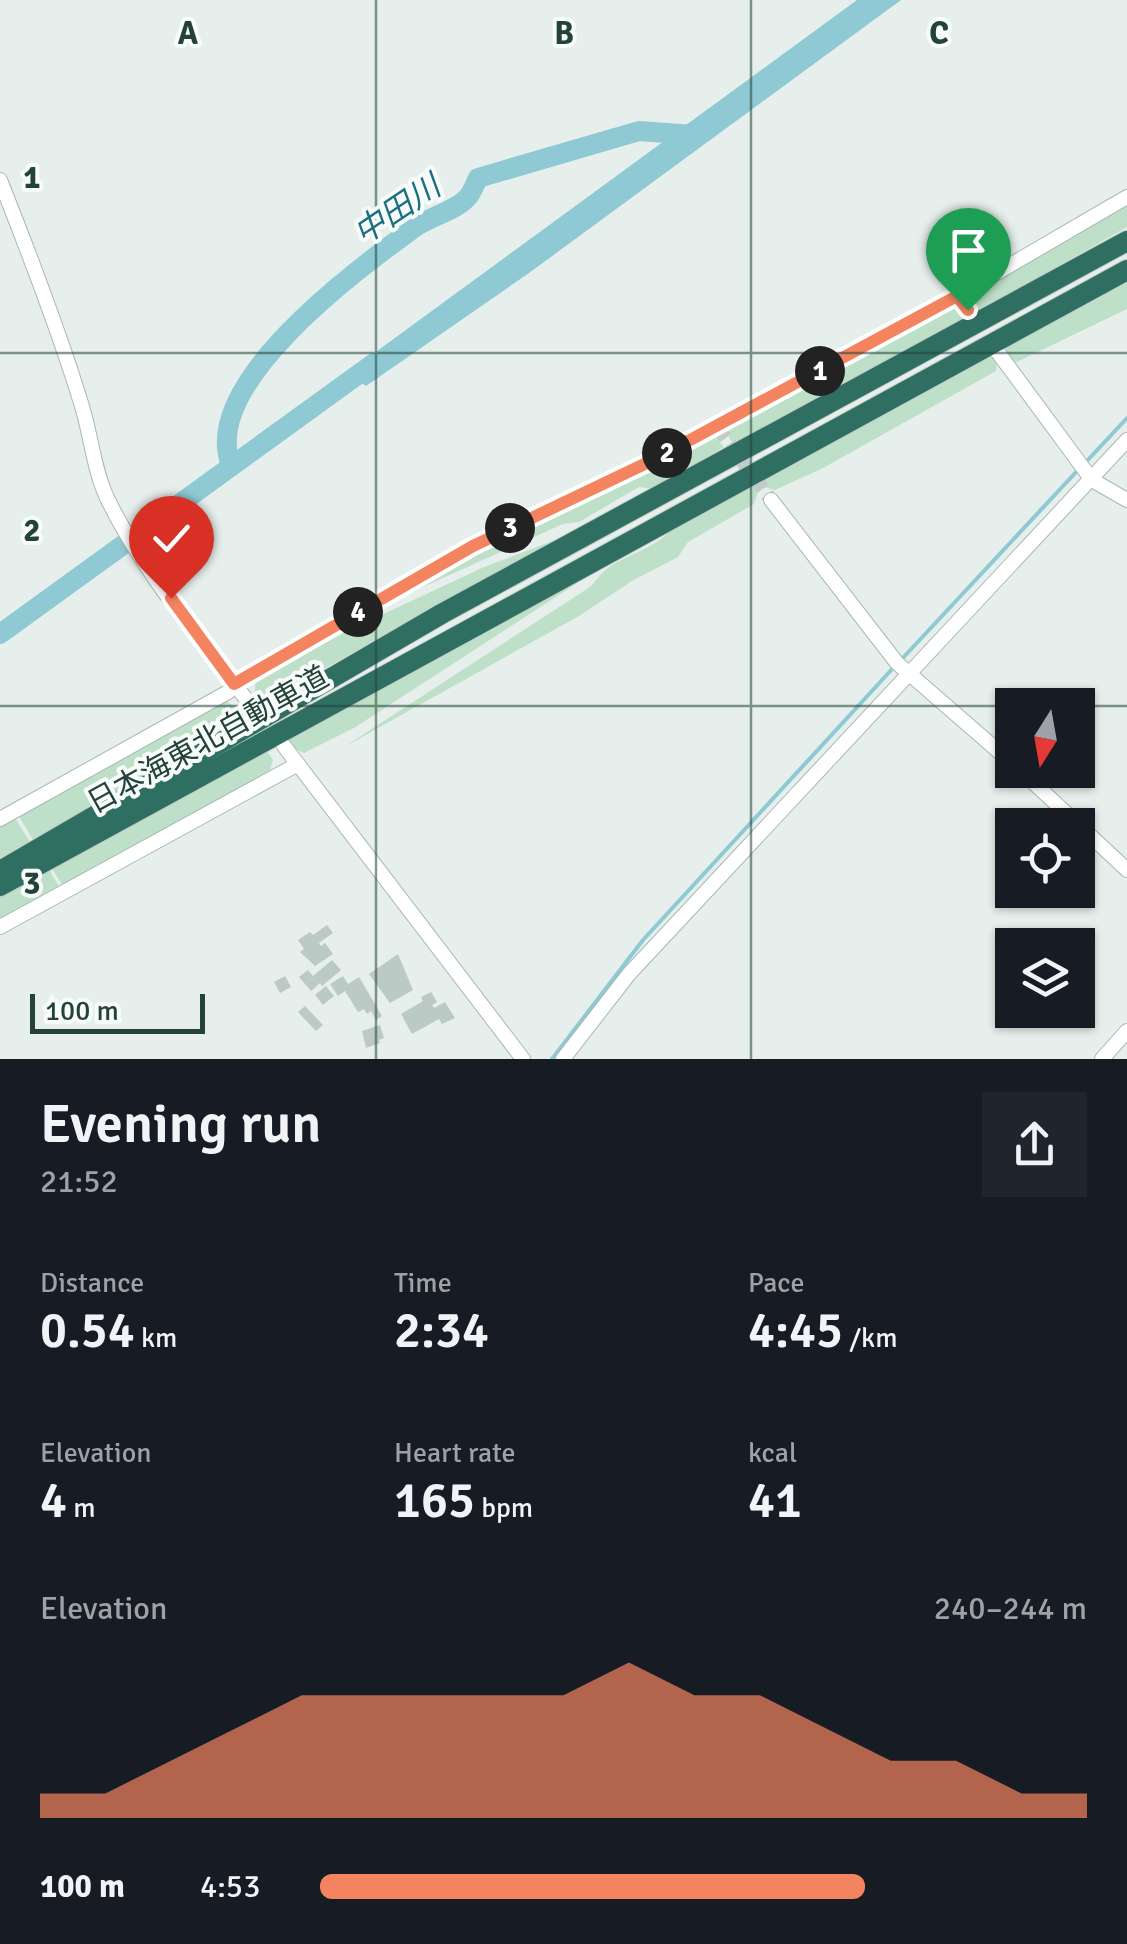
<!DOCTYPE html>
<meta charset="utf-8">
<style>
body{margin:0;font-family:Signika,"Noto Sans JP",sans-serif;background:#20242c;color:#f1f3f6;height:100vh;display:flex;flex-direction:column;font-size:38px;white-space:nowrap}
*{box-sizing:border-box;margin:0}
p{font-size:32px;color:#9ea1a6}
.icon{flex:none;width:55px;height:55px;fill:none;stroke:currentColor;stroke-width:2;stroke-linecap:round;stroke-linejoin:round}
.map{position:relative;height:1059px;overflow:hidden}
.drawer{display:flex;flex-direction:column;background:#171b24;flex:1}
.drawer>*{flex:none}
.needle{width:65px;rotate:191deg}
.controls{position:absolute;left:995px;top:688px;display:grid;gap:20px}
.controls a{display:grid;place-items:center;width:100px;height:100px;border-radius:0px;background:#171b24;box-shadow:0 2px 8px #0004;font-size:50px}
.scale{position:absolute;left:30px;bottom:25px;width:175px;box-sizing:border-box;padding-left:10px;border:5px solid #24423a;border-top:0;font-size:28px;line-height:35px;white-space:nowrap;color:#24423a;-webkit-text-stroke:8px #f7fbf9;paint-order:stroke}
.pin{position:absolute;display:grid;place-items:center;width:85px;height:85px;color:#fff;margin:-102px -42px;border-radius:50% 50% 50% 0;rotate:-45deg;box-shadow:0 0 10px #0007}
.pin .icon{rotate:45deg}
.km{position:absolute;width:50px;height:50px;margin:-25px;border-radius:50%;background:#222;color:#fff;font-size:28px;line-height:50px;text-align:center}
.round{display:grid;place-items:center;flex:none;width:105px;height:105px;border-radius:0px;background:#20242c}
.summary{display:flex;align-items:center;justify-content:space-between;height:170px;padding:0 40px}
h1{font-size:55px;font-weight:600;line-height:75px}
.figures{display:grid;grid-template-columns:repeat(3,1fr);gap:15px;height:170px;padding:10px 40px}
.figures div{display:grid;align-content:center}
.figures b{font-size:50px;font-weight:600}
.figures small{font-size:28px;font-weight:400}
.figures p{font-size:28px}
.chart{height:280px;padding:20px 40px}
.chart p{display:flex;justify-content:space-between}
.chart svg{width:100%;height:180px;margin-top:10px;fill:#f4845f;opacity:.7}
ul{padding:0 40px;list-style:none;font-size:32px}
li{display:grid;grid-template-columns:160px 120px 1fr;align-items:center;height:75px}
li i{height:25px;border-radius:12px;background:#f4845f}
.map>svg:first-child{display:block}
.green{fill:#bfe0c8}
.water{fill:#8ec9d4}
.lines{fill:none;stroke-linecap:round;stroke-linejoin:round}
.stream{stroke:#8ec9d4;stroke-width:4}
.river{stroke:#8ec9d4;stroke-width:20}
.building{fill:#bbcac4}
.minor-tunnel{stroke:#bfccc8;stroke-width:14;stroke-dasharray:14 7;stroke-linecap:butt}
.minor-casing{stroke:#a8b8b2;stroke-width:16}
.highway-casing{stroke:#c2cac8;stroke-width:22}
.minor{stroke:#fff;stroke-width:14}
.highway{stroke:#2f6f62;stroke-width:20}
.route-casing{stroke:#fff;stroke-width:20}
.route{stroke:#f4845f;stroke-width:12}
.grid{fill:none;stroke:#24423a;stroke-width:2.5;stroke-opacity:0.55}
.labels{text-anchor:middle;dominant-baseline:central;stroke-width:8;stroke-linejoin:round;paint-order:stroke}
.street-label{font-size:30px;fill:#24423a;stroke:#f7fbf9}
.water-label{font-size:32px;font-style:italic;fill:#1c6f80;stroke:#f7fbf9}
.grid-label{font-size:32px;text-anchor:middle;font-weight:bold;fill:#24423a;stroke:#f7fbf9;stroke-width:8;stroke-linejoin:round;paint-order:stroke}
</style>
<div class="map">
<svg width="1127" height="1059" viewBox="0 0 1127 1059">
<rect width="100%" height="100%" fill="#e6efeb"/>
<g class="green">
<path d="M 1127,201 L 1127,227 L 974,314 L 967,298 Z"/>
<path d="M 1127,282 L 1127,309 L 1017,362 L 1010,361 L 999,349 Z"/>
<path d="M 951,305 L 966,318 L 734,444 L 729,438 L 730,426 Z"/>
<path d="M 991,351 L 997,360 L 996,371 L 823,468 L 775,490 L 764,487 L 759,479 Z"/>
<path d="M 708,436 L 715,437 L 724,447 L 653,489 L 639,487 L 579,522 L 563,524 L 374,609 L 477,548 L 629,473 L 644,472 Z"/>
<path d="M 751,483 L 758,492 L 754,504 L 688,542 L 678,557 L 632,581 L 579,616 L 344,747 L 590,587 C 596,581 601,573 608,568 C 629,553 658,548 674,526 Z"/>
<path d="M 560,538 L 260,704 L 254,695 L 256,680 L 349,630 L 482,568 Z"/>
<path d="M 586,574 L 585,578 L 354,728 L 304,753 L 293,748 L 286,739 Z"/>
<path d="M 222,700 L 235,706 L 238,714 L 188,744 L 189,749 L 33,840 L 17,813 Z"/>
<path d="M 266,750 L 273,760 L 269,773 L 63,886 L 51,867 Z"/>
<path d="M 13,815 L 30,842 L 0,860 L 0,823 Z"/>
<path d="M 48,868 L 60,888 L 0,920 L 0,895 Z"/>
</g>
<path class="water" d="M 857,0 L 901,0 L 529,273 L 366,386 L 347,373 Z"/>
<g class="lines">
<g class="stream">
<path d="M 1085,463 L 1127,418"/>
<path d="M 901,660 L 1078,470"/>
<path d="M 552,1059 L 643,940 L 894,667"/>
</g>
<g class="river">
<path d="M 231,465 C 199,384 358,269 414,228 C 429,217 455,211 467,198 C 472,193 475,184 478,178 L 639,131 L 694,135"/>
<path d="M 0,634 L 374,363"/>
</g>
</g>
<g class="building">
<path d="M 327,925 L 333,933 L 319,943 L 321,946 L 325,943 L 333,954 L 315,966 L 300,952 L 304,949 L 298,940 L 310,932 L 313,935 Z"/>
<path d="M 398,954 L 413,990 L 390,1003 L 369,974 Z"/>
<path d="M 332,960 L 341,970 L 322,986 L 320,983 L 311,991 L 299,977 L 308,970 L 313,976 Z"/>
<path d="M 285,976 L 291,987 L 280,993 L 274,982 Z"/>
<path d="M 343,976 L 348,984 L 359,977 L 382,1016 L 376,1020 L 371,1011 L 367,1014 L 364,1009 L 358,1012 L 345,991 L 338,996 L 330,984 Z"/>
<path d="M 326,986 L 334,996 L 323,1005 L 315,995 Z"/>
<path d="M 431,992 L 437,1002 L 432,1005 L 434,1008 L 445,1002 L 455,1018 L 442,1024 L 439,1019 L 412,1034 L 401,1014 L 423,1001 L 421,997 Z"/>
<path d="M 305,1006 L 323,1025 L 316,1031 L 298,1012 Z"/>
<path d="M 380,1025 L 384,1038 L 379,1040 L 380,1043 L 366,1048 L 362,1031 Z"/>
</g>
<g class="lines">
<path class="minor-tunnel" d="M 717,427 L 771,500"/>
<defs>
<g id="minor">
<path d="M 0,180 C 29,253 58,328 81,403 C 91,434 93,467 107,498 C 142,570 201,641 250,704"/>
<path d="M 957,296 L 968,310"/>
<path d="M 997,351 L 1092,480 L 1127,500"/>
<path d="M 771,500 L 897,663 L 1012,763"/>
<path d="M 284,746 L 523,1059"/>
<path d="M 1020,770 L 1127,870"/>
<path d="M 0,819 L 228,692 L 234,684 L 473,547 L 717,427 L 957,296 L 1127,197"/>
<path d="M 0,927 L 298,764"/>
<path d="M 563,1059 L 629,974 L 1127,440"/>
<path d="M 1102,1059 L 1127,1031"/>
</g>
<g id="highway">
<path d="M 0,871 L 443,613 L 1127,241"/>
<path d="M 0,886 L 1127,270"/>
</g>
</defs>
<use href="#minor" class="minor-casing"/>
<use href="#highway" class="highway-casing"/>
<use href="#minor" class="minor"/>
<use href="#highway" class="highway"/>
</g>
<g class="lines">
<defs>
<path id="route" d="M 171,598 L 234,684 L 473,546 L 653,460 L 957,296 L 968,310"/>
</defs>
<use href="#route" class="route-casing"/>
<use href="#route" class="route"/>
</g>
<path class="grid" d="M 376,0 L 376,1059M 751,0 L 751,1059M 0,353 L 1127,353M 0,706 L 1012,706M 1078,706 L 1127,706"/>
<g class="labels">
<g class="street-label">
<text transform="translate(208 740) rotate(-29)">日本海東北自動車道</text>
</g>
<g class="water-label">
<text transform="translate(397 210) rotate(-34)">中田川</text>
</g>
</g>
<g class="grid-label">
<text x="188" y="44">A</text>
<text x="564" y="44">B</text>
<text x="939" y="44">C</text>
<text x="32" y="188">1</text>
<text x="32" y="541">2</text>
<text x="32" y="894">3</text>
</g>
</svg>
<div class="controls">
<a><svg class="needle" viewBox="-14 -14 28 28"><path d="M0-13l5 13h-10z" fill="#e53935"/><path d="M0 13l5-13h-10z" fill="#9ea1a6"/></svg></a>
<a><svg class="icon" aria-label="locate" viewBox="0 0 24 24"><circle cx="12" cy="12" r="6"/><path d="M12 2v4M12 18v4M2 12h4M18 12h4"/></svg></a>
<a><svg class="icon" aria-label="layers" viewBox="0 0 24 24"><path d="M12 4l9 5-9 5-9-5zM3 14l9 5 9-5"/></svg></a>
</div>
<div class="scale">100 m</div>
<div class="pin" style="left:968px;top:310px;background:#1e9e55"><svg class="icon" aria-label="arrive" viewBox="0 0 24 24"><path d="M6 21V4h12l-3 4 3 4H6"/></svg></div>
<div class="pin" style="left:171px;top:598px;background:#d93025"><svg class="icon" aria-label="check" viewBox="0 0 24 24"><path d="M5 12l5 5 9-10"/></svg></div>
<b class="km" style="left:820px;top:371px">1</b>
<b class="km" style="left:667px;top:453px">2</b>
<b class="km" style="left:510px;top:528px">3</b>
<b class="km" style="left:358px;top:612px">4</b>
</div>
<section class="drawer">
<div class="summary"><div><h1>Evening run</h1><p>21:52</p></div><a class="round"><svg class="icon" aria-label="share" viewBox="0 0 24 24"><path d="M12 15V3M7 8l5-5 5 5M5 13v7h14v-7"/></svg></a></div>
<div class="figures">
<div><p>Distance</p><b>0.54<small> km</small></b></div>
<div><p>Time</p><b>2:34</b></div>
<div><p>Pace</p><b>4:45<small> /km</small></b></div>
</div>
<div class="figures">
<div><p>Elevation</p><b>4<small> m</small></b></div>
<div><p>Heart rate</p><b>165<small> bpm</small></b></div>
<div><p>kcal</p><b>41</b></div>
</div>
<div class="chart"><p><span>Elevation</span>240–244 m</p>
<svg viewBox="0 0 160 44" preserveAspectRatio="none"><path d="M0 44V38L10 38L20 30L30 22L40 14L50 14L60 14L70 14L80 14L90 6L100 14L110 14L120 22L130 30L140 30L150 38L160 38V44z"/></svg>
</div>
<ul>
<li><b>100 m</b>4:53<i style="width:71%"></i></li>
</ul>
</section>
